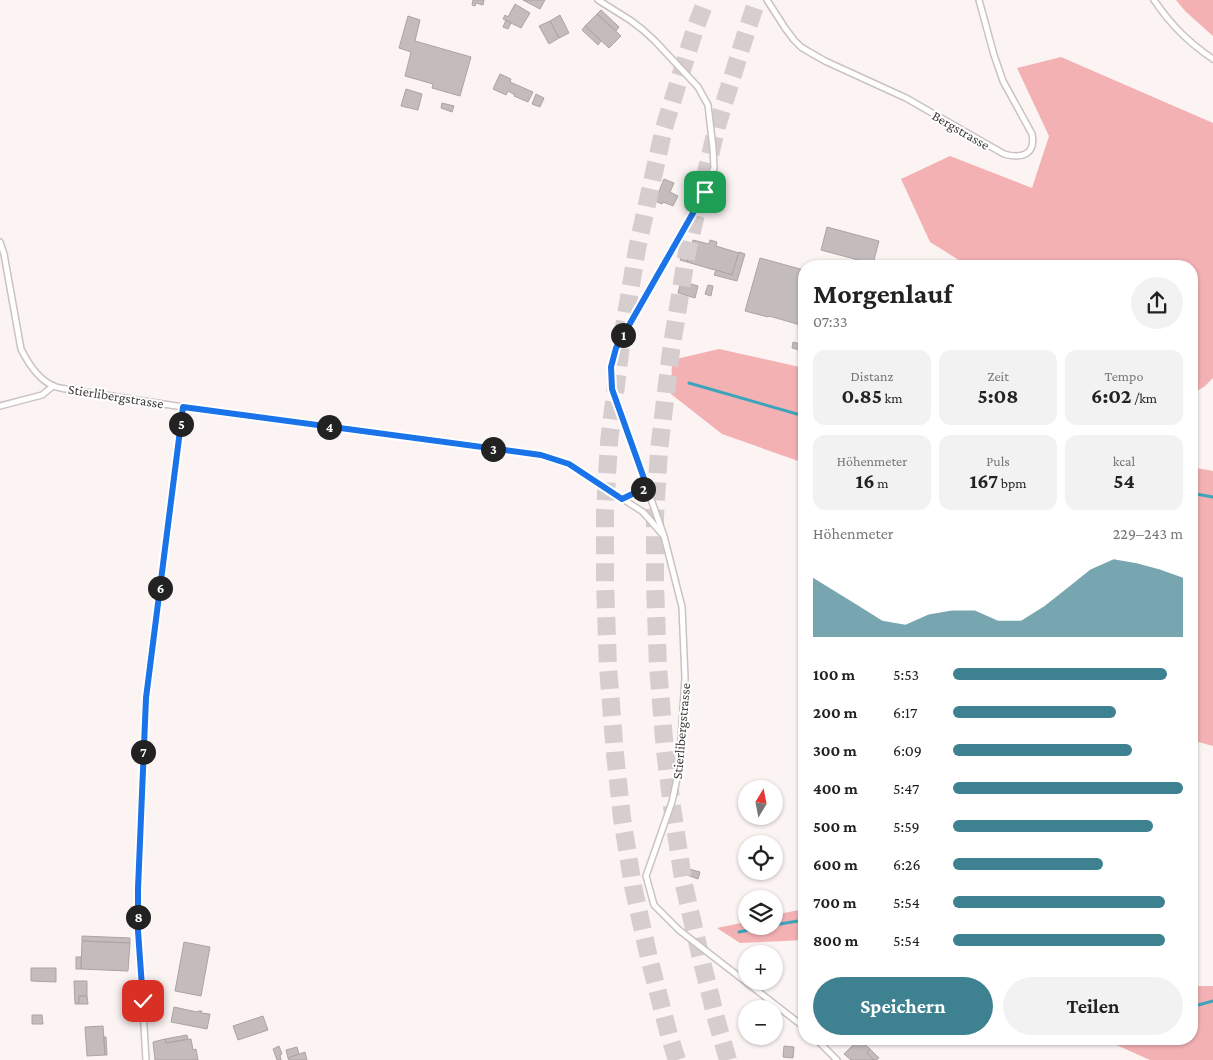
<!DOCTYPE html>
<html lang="de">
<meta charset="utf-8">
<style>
body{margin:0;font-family:"Crimson Pro",serif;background:#f2f2f2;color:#222;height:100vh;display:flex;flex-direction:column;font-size:19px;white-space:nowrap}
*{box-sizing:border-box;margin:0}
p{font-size:16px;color:#767676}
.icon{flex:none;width:28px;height:28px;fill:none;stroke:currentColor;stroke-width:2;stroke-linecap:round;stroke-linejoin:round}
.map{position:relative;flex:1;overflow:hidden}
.details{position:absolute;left:798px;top:260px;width:400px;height:785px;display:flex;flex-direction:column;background:#fff;border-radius:20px;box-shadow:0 1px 4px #0004}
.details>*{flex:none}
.needle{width:32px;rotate:10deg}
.buttons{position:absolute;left:738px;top:780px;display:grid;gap:10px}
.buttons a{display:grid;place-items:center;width:45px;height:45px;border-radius:50%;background:#fff;box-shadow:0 1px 4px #0004;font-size:25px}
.pin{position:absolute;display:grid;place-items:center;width:42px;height:42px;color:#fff;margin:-21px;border-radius:10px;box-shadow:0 2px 8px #0006}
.km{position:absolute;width:25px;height:25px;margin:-12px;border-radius:50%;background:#222;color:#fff;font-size:14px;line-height:25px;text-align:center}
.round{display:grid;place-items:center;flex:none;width:52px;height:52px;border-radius:26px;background:#f2f2f2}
.summary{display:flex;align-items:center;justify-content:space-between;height:85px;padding:0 15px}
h1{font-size:28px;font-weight:700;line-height:38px}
.figures{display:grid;grid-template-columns:repeat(3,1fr);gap:8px;height:85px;padding:5px 15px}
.figures div{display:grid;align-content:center;border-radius:12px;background:#f2f2f2;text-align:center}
.figures b{font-size:21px;font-weight:700}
.figures small{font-size:14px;font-weight:400}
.figures p{font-size:14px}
.chart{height:140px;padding:10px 15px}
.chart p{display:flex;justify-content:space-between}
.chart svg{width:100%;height:90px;margin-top:5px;fill:#3e8191;opacity:.7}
.primary-button{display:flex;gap:10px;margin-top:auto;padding:10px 15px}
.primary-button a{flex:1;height:58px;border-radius:30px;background:#3e8191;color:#fff;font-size:20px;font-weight:700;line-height:58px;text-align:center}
.primary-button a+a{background:#f2f2f2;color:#222}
ul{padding:0 15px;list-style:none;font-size:16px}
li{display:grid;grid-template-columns:80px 60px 1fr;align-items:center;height:38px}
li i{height:12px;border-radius:6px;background:#3e8191}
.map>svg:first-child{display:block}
.forest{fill:#f3b1b3}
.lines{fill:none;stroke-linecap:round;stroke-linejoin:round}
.stream{stroke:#3ca5bc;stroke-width:3}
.building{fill:#c4bcbc;stroke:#aca3a3}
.motorway-tunnel{stroke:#d6cece;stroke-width:18;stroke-dasharray:18 9;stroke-linecap:butt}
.service-casing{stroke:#cbc2c2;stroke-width:8}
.service{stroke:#fff;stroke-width:5}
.route-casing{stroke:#fff;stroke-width:10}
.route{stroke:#1a73e8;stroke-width:6}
.labels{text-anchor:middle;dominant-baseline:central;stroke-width:4;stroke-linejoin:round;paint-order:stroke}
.street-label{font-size:14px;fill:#3f3b3b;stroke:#fff}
</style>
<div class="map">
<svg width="1213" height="1060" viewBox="0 0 1213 1060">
<rect width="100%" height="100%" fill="#fcf3f3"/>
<g class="forest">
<path d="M 1176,0 L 1213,0 L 1213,36 L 1185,11 Z"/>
<path d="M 1061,57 L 1213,123 L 1213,378 L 1205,386 L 1191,395 L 1191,266 L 994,266 L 962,262 L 930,242 L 901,179 L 950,156 L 1032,188 L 1049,136 L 1017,68 Z"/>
<path d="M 719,349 L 804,368 L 804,463 L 722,434 L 671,394 L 672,360 Z"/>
<path d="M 1191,467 L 1213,471 L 1213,746 L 1191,740 Z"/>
<path d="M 804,909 L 804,940 L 740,943 L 717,928 L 746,922 L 746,926 L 774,926 L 774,915 Z"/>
<path d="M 1191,986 L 1213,986 L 1213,1060 L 1150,1060 L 1103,1039 L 1191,1039 Z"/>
</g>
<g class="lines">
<g class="stream">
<path d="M 689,383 L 804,416"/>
<path d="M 1191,494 L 1196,494 L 1213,497"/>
<path d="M 774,925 L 798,921 L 804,922"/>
<path d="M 739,932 L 769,926"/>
<path d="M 1191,1007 L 1213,1001"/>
</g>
</g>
<g class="building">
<path d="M 473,0 L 484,0 L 483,5 L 476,3 L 475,6 L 472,5 Z"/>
<path d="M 523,0 L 545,0 L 540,9 Z"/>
<path d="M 515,4 L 530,13 L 521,28 L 503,19 L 505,15 L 508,17 Z"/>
<path d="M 601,10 L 619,27 L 616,31 L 597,14 Z"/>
<path d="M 597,14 L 621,36 L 609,48 L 585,26 Z"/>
<path d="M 560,15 L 569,33 L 559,38 L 550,21 Z"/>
<path d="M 408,16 L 420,20 L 415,41 L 471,57 L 460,96 L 432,88 L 433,84 L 405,76 L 411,52 L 399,48 Z"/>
<path d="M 506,20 L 511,23 L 508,29 L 503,27 Z"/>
<path d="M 550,21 L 559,38 L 549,44 L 539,26 Z"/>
<path d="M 585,26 L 601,41 L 598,45 L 582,30 Z"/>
<path d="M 500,74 L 511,79 L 510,82 L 533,92 L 528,102 L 514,96 L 515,95 L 508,91 L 506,95 L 493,89 Z"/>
<path d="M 406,89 L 422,94 L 418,110 L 401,106 Z"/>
<path d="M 536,94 L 544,98 L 540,107 L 532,104 Z"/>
<path d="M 442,103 L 454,106 L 452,112 L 441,108 Z"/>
<path d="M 664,179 L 674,183 L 670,192 L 678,196 L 673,206 L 663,202 L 662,204 L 655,201 Z"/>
<path d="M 827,227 L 879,241 L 873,264 L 821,250 Z"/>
<path d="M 693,240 L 709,244 L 710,240 L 717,242 L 716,246 L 739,253 L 732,275 L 687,262 Z"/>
<path d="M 682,252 L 689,254 L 687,262 L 680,260 Z"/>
<path d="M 739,252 L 745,254 L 737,281 L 714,275 L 716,270 L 732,275 Z"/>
<path d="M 760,258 L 804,270 L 804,326 L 769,316 L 768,317 L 745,311 Z"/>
<path d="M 681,281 L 698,286 L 695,298 L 678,293 Z"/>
<path d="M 708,285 L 713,286 L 711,296 L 705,294 Z"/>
<path d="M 793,342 L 804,345 L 804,351 L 792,348 Z"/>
<path d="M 689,869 L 700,872 L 698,879 L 687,875 Z"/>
<path d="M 82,936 L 130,938 L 130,943 L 82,941 Z"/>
<path d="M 82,941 L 130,943 L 128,971 L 81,969 Z"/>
<path d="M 184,942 L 210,947 L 201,996 L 175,991 Z"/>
<rect x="76" y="957" width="5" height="12"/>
<path d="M 31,968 L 56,968 L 56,982 L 31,981 Z"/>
<path d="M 74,981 L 87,981 L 87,996 L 79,996 L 79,1004 L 75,1004 Z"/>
<path d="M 79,996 L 87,996 L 88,1004 L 79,1004 Z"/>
<path d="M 174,1007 L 197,1012 L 198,1011 L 202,1011 L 201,1013 L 210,1014 L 207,1029 L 171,1022 Z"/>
<path d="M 32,1015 L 42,1015 L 43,1024 L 32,1024 Z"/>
<path d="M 263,1016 L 268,1030 L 238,1040 L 233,1026 Z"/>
<path d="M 103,1026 L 105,1055 L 87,1056 L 85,1027 Z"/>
<path d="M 187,1035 L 188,1039 L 166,1043 L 165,1039 Z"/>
<path d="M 104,1037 L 106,1037 L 107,1055 L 105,1055 Z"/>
<path d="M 165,1039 L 166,1043 L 191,1039 L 193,1050 L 196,1049 L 198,1060 L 155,1060 L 153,1042 Z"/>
<path d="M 859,1039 L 870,1049 L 867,1053 L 874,1060 L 851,1060 L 844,1054 Z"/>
<path d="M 279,1046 L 282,1054 L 280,1055 L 281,1060 L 277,1060 L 273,1049 Z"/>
<path d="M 784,1046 L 794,1047 L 793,1058 L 783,1057 Z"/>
<path d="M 297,1047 L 299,1054 L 288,1058 L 286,1050 Z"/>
<path d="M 870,1049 L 879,1058 L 876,1060 L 874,1060 L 867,1053 Z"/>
<path d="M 305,1052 L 307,1060 L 289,1060 L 288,1058 Z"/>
</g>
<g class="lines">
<g class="motorway-tunnel">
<path d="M 677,1060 L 669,1035 L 649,958 L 633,886 L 622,818 L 615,754 L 608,667 L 605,582 L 605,511 L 609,442 L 621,345 L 637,249 L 664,128 L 695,29 L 706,0"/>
<path d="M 728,1060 L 717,1022 L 700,954 L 684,885 L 673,814 L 665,751 L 658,667 L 655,585 L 655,517 L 659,450 L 671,351 L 687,252 L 717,126 L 746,33 L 757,0"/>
</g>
<defs>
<g id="service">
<path d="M 598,0 L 630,20 L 643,30 L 655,41 L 698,87 L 708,105 L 713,148 L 714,168 L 705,192 L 616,348 L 611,367 L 612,389 L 663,533"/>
<path d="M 767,0 L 785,28 L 794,40 L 801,47 L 811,53 L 825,61 L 906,98 L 1004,154 C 1021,159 1036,155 1032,134 L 1003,81 L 994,55 L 979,0"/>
<path d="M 1154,0 C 1171,25 1188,42 1213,59"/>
<path d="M 0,242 L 4,254 L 21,349 C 28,363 38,380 54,386 C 57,388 62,388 66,389 L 183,407 L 541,455 L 569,464 L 643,512 L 664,536 L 682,607 L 685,678 L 679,769 L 672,802 L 646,876 L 654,905 L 679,930 L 804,1027"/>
<path d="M 0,406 L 42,395 L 53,386"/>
<path d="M 622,499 L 647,487"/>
<path d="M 816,1039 L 837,1060"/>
<path d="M 146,1060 L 139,941 L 138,889 L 146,698 L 183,407"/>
</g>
</defs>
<use href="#service" class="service-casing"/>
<use href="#service" class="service"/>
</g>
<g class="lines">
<defs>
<path id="route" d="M 143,1001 L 138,931 L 138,889 L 146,698 L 183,407 L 541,455 L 569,464 L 622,499 L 647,487 L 612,389 L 611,367 L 616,348 L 705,192"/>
</defs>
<use href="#route" class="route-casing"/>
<use href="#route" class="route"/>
</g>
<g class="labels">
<g class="street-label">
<text transform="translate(961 130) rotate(30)">Bergstrasse</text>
<text transform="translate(116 396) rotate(9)">Stierlibergstrasse</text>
<text transform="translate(681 731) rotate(-85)">Stierlibergstrasse</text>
</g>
</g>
</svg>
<div class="buttons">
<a><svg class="needle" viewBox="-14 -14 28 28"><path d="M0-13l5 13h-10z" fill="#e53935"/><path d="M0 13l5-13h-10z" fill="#767676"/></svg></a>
<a><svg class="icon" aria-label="locate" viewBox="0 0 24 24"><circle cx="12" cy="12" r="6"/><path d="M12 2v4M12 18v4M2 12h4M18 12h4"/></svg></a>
<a><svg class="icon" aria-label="layers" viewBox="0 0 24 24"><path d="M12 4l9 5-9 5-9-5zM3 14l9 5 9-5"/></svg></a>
<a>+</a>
<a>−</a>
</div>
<div class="pin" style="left:705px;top:192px;background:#1e9e55"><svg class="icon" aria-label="arrive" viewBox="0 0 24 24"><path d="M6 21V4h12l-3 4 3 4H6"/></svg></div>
<div class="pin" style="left:143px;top:1001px;background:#d93025"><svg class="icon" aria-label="check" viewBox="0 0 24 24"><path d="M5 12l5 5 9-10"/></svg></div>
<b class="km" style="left:623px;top:335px">1</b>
<b class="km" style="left:643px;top:489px">2</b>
<b class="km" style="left:493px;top:449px">3</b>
<b class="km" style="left:329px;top:427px">4</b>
<b class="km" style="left:181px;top:424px">5</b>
<b class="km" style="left:160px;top:588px">6</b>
<b class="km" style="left:143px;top:752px">7</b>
<b class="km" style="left:138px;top:917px">8</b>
<section class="details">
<div class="summary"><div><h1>Morgenlauf</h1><p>07:33</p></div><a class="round"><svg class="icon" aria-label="share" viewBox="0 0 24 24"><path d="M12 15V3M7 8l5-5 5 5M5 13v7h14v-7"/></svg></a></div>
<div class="figures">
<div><p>Distanz</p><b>0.85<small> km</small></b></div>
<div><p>Zeit</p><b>5:08</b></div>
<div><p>Tempo</p><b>6:02<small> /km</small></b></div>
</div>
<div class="figures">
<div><p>Höhenmeter</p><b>16<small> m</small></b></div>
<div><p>Puls</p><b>167<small> bpm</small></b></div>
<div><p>kcal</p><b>54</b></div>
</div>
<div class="chart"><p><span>Höhenmeter</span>229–243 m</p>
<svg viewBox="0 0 160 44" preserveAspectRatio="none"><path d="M0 44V15L10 22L20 29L30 36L40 38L50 33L60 31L70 31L80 36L90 36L100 29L110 20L120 11L130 6L140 8L150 11L160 15V44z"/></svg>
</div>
<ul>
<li><b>100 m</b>5:53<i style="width:93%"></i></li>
<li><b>200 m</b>6:17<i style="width:71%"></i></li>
<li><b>300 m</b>6:09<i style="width:78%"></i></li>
<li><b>400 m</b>5:47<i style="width:100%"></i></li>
<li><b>500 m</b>5:59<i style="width:87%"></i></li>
<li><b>600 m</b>6:26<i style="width:65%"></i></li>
<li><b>700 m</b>5:54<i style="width:92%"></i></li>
<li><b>800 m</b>5:54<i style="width:92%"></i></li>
</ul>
<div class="primary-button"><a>Speichern</a><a>Teilen</a></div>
</section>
</div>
